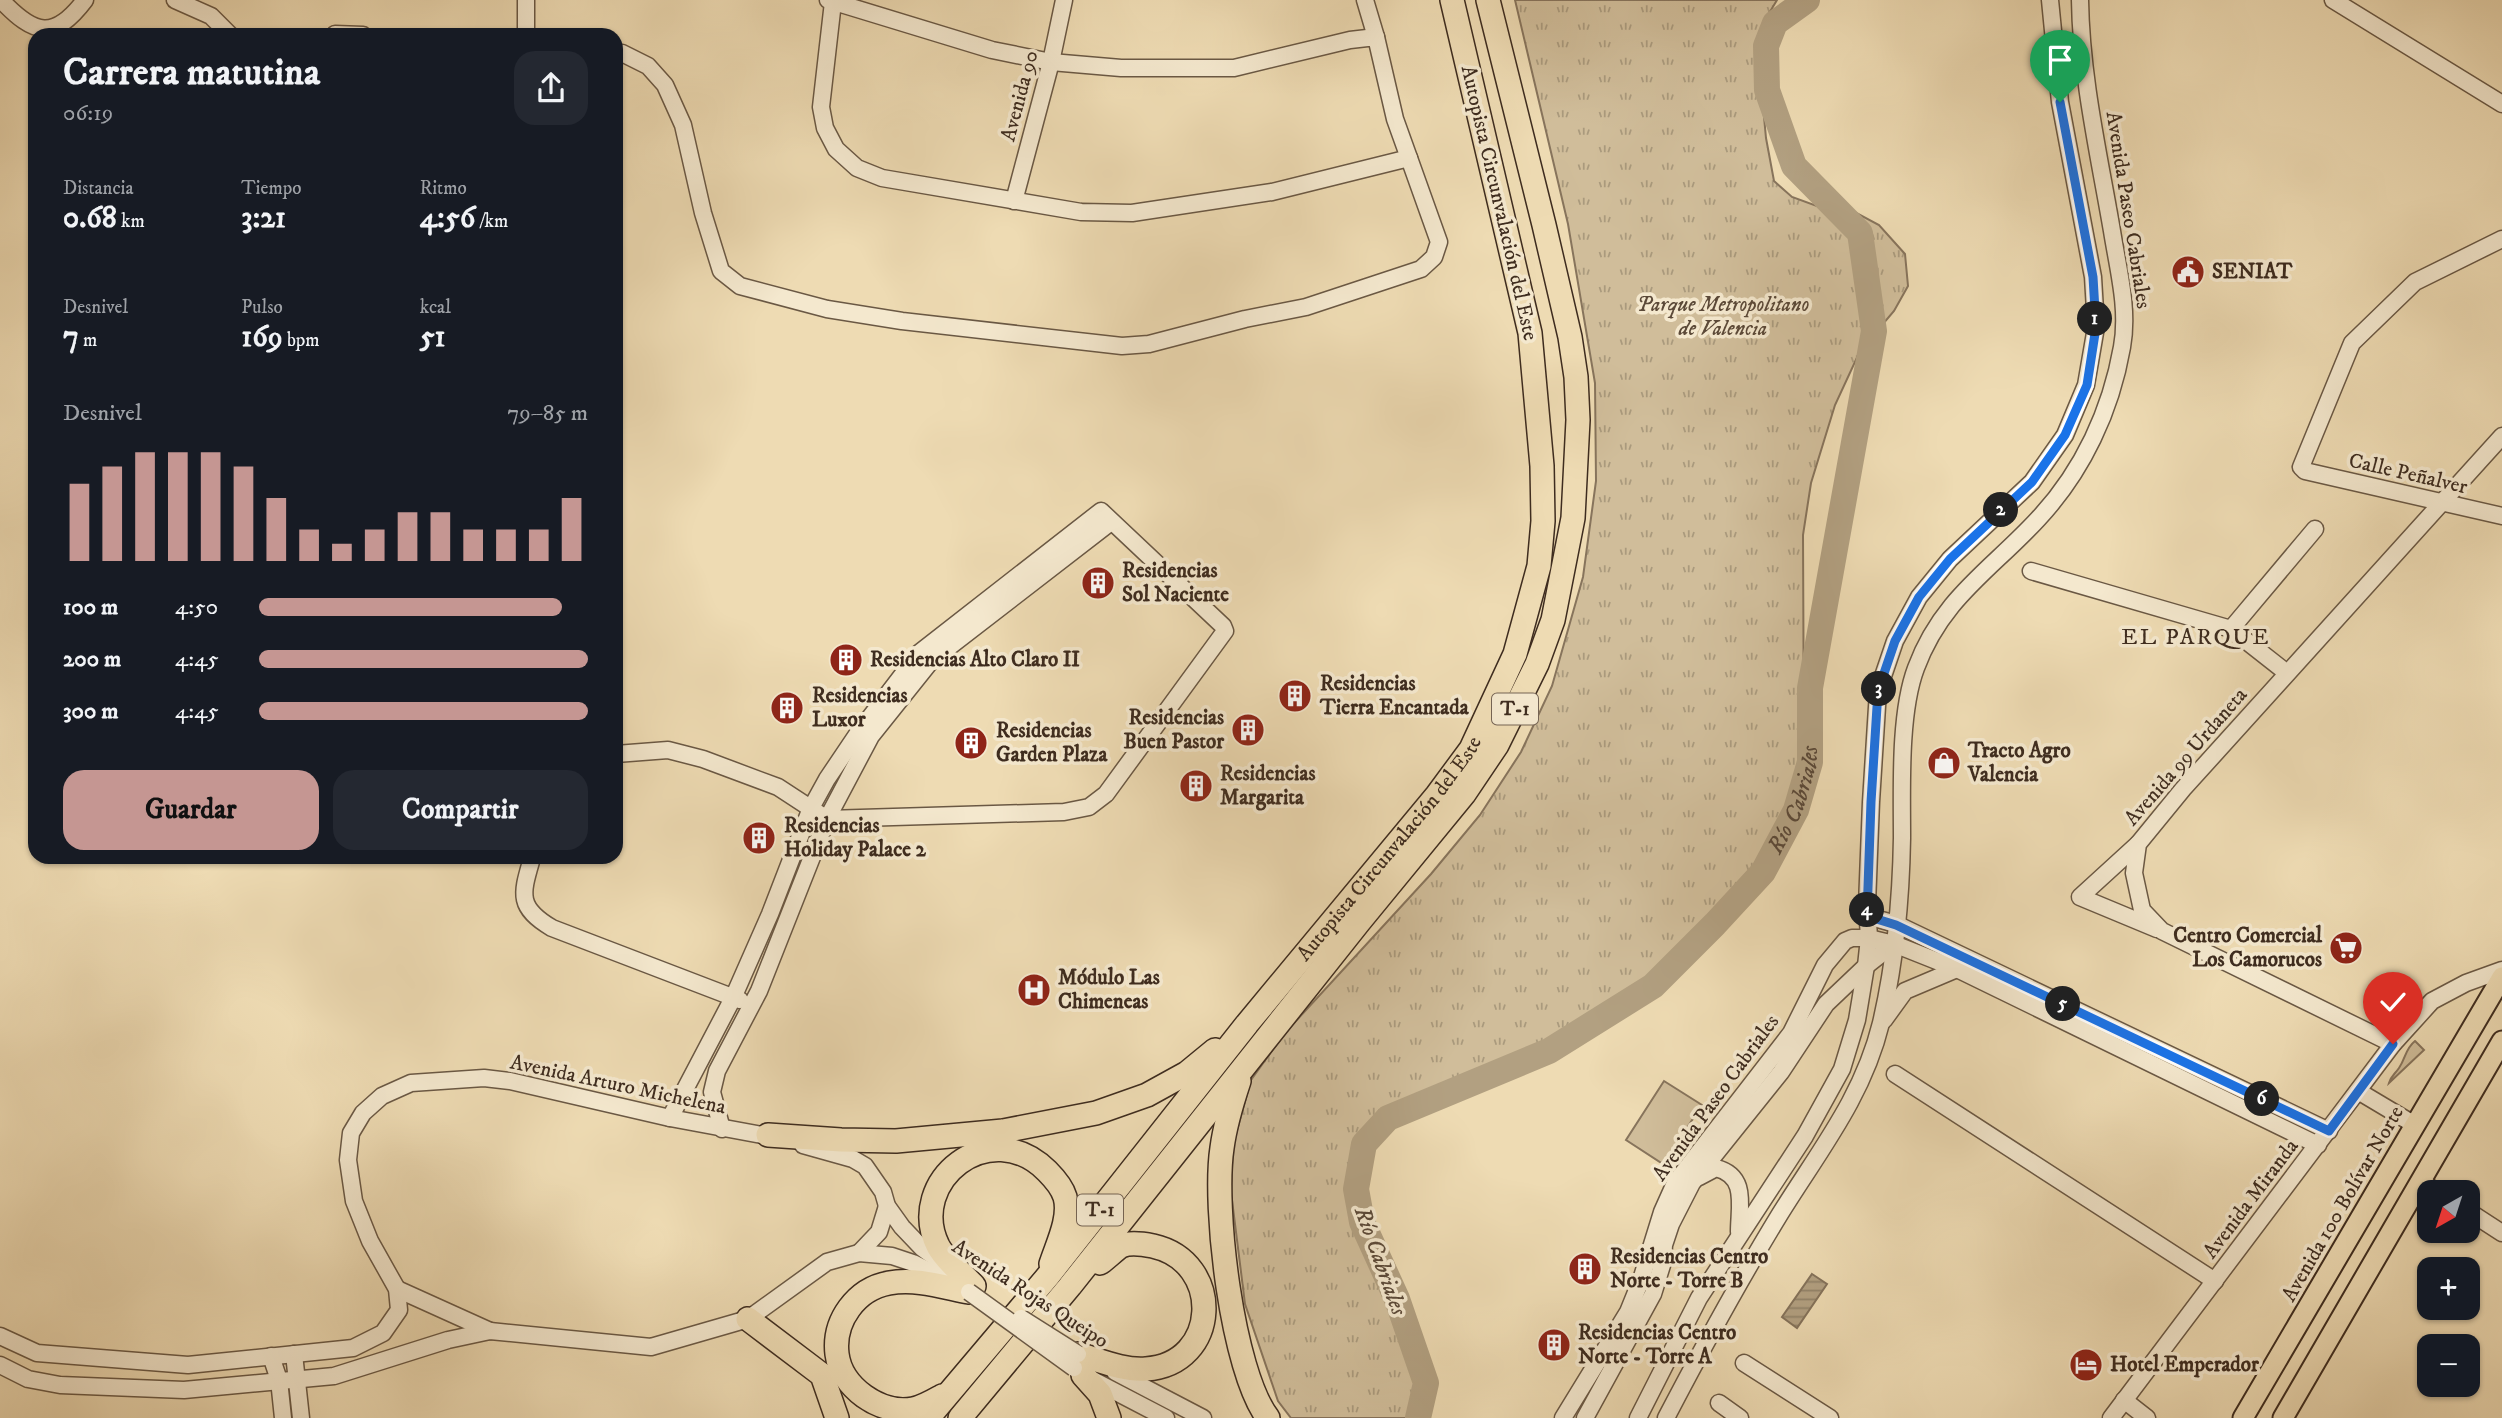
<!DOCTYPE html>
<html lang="es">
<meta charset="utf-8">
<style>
body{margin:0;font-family:"IM FELL DW Pica",serif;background:#242831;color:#f1f3f6;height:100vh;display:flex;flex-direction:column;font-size:26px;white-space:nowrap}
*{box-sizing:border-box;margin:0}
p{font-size:23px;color:#9ea1a6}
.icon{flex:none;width:38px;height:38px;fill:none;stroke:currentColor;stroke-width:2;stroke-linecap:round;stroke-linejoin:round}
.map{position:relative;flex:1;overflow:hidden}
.panel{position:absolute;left:28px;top:28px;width:595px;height:836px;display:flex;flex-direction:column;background:#171b24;border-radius:21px;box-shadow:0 2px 5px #0004}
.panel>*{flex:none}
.needle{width:46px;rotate:219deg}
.tools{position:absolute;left:2417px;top:1180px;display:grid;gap:14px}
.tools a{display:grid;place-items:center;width:63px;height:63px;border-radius:14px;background:#171b24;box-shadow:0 2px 5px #0004;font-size:35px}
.pin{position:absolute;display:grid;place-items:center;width:60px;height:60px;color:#fff;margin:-72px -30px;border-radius:50% 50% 50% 0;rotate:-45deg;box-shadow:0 0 7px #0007}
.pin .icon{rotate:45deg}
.km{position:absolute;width:35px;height:35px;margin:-18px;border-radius:50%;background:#222;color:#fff;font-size:19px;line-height:35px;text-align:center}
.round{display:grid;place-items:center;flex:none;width:74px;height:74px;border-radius:21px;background:#242831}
.overview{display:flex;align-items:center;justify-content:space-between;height:119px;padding:0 35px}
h1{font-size:38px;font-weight:700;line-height:52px}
.figures{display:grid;grid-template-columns:repeat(3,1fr);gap:10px;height:119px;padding:7px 35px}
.figures div{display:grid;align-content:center}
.figures b{font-size:30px;font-weight:700}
.figures small{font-size:19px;font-weight:400}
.figures p{font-size:19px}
.chart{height:196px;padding:14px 35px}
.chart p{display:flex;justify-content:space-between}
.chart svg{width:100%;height:126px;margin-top:7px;stroke:#c59692;stroke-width:6}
.button{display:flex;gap:14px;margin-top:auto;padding:14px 35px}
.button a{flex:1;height:80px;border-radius:21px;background:#c59692;color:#111;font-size:28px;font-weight:700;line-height:80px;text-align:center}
.button a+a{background:#242831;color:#f1f3f6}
ul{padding:0 35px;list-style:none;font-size:23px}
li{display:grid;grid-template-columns:112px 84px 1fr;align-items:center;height:52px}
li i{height:18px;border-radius:9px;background:#c59692}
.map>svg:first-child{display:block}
.park{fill:url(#park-tufts);stroke:#87745c;stroke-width:2}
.garden{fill:#d0bd9a;stroke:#87745c;stroke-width:2}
.water{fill:url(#water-rules);stroke:#84725a;stroke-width:2}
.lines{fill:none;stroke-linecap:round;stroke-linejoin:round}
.river{stroke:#b2a081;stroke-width:26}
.minor-casing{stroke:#6a5844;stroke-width:19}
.major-casing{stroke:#3e2c1f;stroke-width:23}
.highway-casing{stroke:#3e2c1f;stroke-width:26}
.minor{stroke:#f4e8ce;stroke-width:16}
.major{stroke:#eedbb3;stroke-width:19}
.highway{stroke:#eedbb3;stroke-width:23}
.minor-bridge-casing{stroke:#6a5844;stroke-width:19;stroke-linecap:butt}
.minor-bridge{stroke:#f4e8ce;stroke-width:16}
.route-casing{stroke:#fff;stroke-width:14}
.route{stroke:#1a73e8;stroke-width:9}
.labels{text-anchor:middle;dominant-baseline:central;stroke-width:7;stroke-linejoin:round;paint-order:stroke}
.shield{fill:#f4e8ce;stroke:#756454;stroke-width:2}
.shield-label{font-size:19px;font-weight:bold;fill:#3e2c1f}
.street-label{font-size:21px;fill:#3e2c1f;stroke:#f4e8ce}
.poi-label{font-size:21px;font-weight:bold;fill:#3e2c1f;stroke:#f4e8ce;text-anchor:start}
.park-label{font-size:21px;font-style:italic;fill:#5b4938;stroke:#f4e8ce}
.neighbourhood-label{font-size:23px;letter-spacing:2px;fill:#3e2c1f;stroke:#f4e8ce}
.water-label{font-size:23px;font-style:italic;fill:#5b4938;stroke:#f4e8ce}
</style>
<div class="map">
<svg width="2502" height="1418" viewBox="0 0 2502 1418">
<defs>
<pattern id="park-tufts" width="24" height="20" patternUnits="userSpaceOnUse" patternTransform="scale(1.75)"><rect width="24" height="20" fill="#d0bd9a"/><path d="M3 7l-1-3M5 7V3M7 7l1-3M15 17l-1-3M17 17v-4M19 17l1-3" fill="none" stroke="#aa9a7d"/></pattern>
<pattern id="water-rules" width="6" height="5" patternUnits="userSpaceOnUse" patternTransform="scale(1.75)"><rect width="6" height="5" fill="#b2a081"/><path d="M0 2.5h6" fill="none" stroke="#928369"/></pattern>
</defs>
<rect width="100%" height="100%" fill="#eedbb3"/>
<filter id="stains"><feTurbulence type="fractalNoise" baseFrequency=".00286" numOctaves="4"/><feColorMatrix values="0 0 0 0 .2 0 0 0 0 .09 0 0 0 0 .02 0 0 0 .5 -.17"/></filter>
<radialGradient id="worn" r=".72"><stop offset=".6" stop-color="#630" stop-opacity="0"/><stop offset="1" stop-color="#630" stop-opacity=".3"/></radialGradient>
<path class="park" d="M 1515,0 L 1777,0 L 1765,20 L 1760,74 L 1766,138 L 1774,181 L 1792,197 L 1825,209 L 1849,209 L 1879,225 L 1905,254 L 1908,286 L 1894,311 L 1860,351 L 1835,405 L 1811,483 L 1803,535 L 1804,763 L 1792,809 L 1774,851 L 1745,892 L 1699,944 L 1635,999 L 1578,1040 L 1404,1108 L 1375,1128 L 1352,1175 L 1356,1230 L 1428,1392 L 1420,1418 L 1291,1418 L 1278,1401 L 1245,1304 L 1231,1192 L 1233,1145 L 1251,1080 L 1284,1034 L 1431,874 L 1480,815 L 1521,752 L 1552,686 L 1583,577 L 1596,481 L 1595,383 L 1568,224 Z"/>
<g class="garden">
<path d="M 2415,1041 L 2424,1050 L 2389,1083 C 2391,1076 2395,1074 2399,1068 C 2406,1058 2405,1049 2415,1041 Z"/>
<path d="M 1664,1081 L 1702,1105 L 1663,1164 L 1626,1140 Z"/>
</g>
<path class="water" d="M 1812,1274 L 1827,1284 L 1797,1328 L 1782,1317 Z"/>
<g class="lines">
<path class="river" id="s1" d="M 1418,1418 L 1426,1383 L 1397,1299 L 1362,1222 L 1356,1189 L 1364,1144 L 1388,1118 L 1549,1051 L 1653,986 L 1715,924 L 1763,872 L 1796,810 L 1810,762 L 1810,688 L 1874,331 L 1860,233 L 1794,166 L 1767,90 L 1766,46 L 1775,23 L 1807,0"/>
<defs>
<g id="minor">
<path d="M 1,0 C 34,35 54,41 85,0"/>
<path d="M 175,0 L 211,16 L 230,35"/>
<path d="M 526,0 L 526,35"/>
<path d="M 828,0 L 992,50 L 1051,62 L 1121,68 L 1234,68 L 1350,40 L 1376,37 L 1395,119 L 1409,158 L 1272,192 L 1132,213 L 1081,212 L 882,178 L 857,168 L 836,149 L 825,128 L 821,107 L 833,2"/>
<path d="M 1365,0 L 1376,37"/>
<path d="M 2333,0 L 2502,104"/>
<path d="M 335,34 L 363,35"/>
<path d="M 616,52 L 622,53 L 648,66 L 665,85 L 683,125 L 703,213 L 721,271 L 740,286 L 827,309 L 902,321 L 1122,346 L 1149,344 L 1245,319 L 1306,307 L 1421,269 L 1434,257 L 1439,242 L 1409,158"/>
<path d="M 1014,201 L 1051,62 L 1064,0"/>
<path d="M 2502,239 L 2415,282 L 2352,343 L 2301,467 L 2305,471 L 2502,516"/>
<path d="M 2031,571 L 2231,629 L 2287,673"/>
<path d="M 2231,629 L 2315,529"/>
<path d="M 616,754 L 668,750 L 703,759 L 778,787 L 827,819 L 1064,812 L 1089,807 L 1106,794 L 1225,631 L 1223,626 L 1101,511 L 919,653 L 858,733 L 827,779 L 811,808 L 770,914 L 733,998 L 670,1118"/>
<path d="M 2138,844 L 2080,897 L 2157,929"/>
<path d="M 532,858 C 522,893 516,907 552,928 L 740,1000"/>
<path d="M 1867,916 L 1896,924 L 2329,1131"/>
<path d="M 1884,1020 L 1905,991 L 1957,969"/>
<path d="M 2393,1044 L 2162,931 L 2142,910 L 2134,873 L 2138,844 L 2183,789 L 2502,436"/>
<path d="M 1895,1074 L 2215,1281"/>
<path d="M 2358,1091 L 2415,1125"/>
<path d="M 722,1129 L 712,1092 L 717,1071 L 759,991 L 827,819 L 871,736 L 931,661 L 1111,522"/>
<path d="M 803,1145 L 853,1159 L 865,1166 L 883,1192 L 887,1206 L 902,1227 L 922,1248 L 944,1264"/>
<path d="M 1699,1177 L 1716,1168 C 1748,1176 1739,1206 1739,1232"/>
<path d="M 2421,1181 L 2437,1192"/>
<path d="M 2468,1211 L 2502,1233"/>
<path d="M 859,1253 L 879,1232 L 887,1206"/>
<path d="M 397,1289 L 490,1331"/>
<path d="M 0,1336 L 37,1353 L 188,1365 L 353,1348 L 383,1333 L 399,1310 L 397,1289 L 370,1241 L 354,1201 L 348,1160 L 351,1133 L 363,1113 L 382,1096 L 411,1083 L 484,1078 L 510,1081 L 670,1118 L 778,1138"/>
<path d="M 294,1354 L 301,1418"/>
<path d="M 271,1356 L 279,1380 L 283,1418"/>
<path d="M 1744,1363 L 1830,1418"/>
<path d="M 0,1365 L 28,1379 L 60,1385 L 184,1390 L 334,1376 L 448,1340 L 490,1331 L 651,1347 L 748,1319 L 827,1262 L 859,1253 L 892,1256 L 913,1263 L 955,1284"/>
<path d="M 1115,1372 L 1203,1418"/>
<path d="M 1091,1379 L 1166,1418"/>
<path d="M 2124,1400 L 2147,1418"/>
<path d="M 1719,1403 L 1740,1418"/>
<path d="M 1563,1418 L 1628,1312 L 1641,1280 L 1662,1212 L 1675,1183 L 1791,1033 L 1825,965 L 1845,941 L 1852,938 L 1869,938 L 1894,944 L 1957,969 L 2318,1145"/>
<path d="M 1585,1418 L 1653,1294 L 1663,1262 L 1664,1245 L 1671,1224 L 1692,1183 L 1781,1072 L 1826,1004 L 1866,966 L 1894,944"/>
<path d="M 1638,1418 L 1699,1298 L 1805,1136 L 1842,1069 L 1857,1020 L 1866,966 L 1869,938 L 1867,905 L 1871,802 L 1878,691 L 1895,641 L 1919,597 L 1950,559 L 2032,482 L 2065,435 L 2086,385 L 2096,327 L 2093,277 L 2060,102 L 2050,0"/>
<path d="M 1666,1418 C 1702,1349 1739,1281 1780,1214 C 1819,1151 1863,1097 1881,1023 C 1895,963 1901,899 1902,838 C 1902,788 1899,713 1916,668 C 1942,598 1991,570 2038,519 C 2083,471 2111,410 2122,347 C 2129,309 2118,269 2112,231 C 2099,155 2081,77 2080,0"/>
<path d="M 2111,1418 L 2393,1044 L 2432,1001 L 2466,983 L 2502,970"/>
</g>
<g id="major">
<path d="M 2243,1418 L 2502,977"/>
<path d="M 2283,1418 L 2502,1041"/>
</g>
<g id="highway">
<path d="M 1239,1081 C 1232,1102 1225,1125 1222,1148 C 1213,1207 1232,1371 1268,1418"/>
<path d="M 768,1135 L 841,1140 L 896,1141 L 1003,1131 L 1096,1113 L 1147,1095 L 1187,1073 L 1215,1050"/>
<path d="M 974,1286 C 963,1274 946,1261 938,1246 C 906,1181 990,1114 1047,1171 C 1054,1178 1062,1187 1065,1197 C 1071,1218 1057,1245 1051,1264"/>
<path d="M 748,1319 L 822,1375 L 837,1418"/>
<path d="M 1078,1354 C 1099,1360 1124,1371 1146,1369 C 1220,1364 1224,1262 1153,1246 C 1143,1244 1130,1242 1121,1246 C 1114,1251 1107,1258 1100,1263"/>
<path d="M 1083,1375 L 1100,1394 L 1109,1418"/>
<path d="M 942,1396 C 933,1401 923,1407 913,1409 C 880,1415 841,1387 837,1354 C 833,1321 856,1289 889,1283 C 916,1278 943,1287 969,1292"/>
<path id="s2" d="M 928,1418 L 1048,1276 L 1247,1024 L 1437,795 L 1471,749 L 1515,654 L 1539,566 L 1543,521 L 1542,466 L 1530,333 L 1452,0"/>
<path d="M 960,1418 L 1070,1286 L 1359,922 L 1464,794 L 1497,745 L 1537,664 L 1553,620 L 1573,518 L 1578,420 L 1576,377 L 1570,337 L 1544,225 L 1488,0"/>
</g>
</defs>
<use href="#minor" class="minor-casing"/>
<use href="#major" class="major-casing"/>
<use href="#highway" class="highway-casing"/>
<use href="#minor" class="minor"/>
<use href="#major" class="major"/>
<use href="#highway" class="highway"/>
<defs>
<g id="minor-bridge">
<path d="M 969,1292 L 1074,1368"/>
<path d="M 1021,1318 L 1078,1354"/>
</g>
</defs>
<use href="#minor-bridge" class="minor-bridge-casing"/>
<use href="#minor-bridge" class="minor-bridge"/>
</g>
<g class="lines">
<defs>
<path id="route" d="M 2060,102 L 2093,277 L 2096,327 L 2087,385 L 2065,435 L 2032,482 L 1950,559 L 1919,597 L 1895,641 L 1878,691 L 1871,802 L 1867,916 L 1896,925 L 2329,1131 L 2393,1044"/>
</defs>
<use href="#route" class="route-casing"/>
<use href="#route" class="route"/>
</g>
<defs>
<symbol id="civic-disc" viewBox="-11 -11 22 22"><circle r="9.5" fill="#8f2418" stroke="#f4e8ce"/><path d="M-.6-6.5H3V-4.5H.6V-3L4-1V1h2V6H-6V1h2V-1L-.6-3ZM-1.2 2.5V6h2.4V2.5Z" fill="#fff"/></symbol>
<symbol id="building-disc" viewBox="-11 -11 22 22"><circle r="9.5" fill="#8f2418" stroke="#f4e8ce"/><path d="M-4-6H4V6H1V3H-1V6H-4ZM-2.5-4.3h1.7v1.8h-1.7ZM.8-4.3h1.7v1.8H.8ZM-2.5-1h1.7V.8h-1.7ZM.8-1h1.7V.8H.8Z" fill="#fff"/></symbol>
<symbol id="shop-disc" viewBox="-11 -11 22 22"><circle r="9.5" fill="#8f2418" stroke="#f4e8ce"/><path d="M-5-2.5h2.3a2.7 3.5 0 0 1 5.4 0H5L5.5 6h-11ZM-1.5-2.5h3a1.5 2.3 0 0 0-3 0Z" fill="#fff"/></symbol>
<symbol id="supermarket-disc" viewBox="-11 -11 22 22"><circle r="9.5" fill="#8f2418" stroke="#f4e8ce"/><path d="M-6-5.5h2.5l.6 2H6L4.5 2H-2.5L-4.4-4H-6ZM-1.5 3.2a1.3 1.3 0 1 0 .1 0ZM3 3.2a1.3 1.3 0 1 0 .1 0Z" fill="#fff"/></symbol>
<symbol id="hospital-disc" viewBox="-11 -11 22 22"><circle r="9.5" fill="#8f2418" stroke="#f4e8ce"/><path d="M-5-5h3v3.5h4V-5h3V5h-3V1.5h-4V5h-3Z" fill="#fff"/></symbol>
<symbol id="hotel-disc" viewBox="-11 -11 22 22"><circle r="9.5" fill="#8f2418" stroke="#f4e8ce"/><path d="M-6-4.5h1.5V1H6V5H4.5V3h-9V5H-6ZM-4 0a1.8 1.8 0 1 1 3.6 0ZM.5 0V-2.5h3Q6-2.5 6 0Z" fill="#fff"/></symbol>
</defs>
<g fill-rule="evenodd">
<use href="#civic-disc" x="2169" y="253" width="38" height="38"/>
<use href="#building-disc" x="1079" y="564" width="38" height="38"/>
<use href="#building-disc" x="827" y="641" width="38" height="38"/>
<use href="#building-disc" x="1276" y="677" width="38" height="38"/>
<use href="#building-disc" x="768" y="689" width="38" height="38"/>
<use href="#building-disc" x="1229" y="711" width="38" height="38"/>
<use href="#building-disc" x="952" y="724" width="38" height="38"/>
<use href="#shop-disc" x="1925" y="744" width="38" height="38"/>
<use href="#building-disc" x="1177" y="767" width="38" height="38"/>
<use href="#building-disc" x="740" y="819" width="38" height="38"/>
<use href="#supermarket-disc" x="2327" y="929" width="38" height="38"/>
<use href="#hospital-disc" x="1015" y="971" width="38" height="38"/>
<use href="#building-disc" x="1566" y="1250" width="38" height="38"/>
<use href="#building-disc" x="1535" y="1326" width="38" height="38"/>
<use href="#hotel-disc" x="2067" y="1346" width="38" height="38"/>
</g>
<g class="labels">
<g class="shield">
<rect x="1492" y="693.5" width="46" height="31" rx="5"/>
<rect x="1077" y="1194.5" width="46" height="31" rx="5"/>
</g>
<g class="shield-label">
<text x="1515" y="709">T-1</text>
<text x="1100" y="1210">T-1</text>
</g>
<g class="street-label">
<text transform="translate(1020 96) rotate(-75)">Avenida 90</text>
<text transform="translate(1499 203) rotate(77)">Autopista Circunvalación del Este</text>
<text transform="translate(2128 210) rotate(81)">Avenida Paseo Cabriales</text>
<text transform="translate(2408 474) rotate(13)">Calle Peñalver</text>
<text transform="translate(2186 757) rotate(-49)">Avenida 99 Urdaneta</text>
<text stroke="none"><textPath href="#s2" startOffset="733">Autopista Circunvalación del Este</textPath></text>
<text transform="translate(618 1085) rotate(12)">Avenida Arturo Michelena</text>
<text transform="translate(1716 1098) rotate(-54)">Avenida Paseo Cabriales</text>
<text transform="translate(2251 1199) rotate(-53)">Avenida Miranda</text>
<text transform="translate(2343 1204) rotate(-60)">Avenida 100 Bolívar Norte</text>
<text transform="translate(1030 1294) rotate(33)">Avenida Rojas Queipo</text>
</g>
<g class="poi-label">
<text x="2212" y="272">SENIAT</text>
<text x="1122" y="571">Residencias<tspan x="1122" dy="24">Sol Naciente</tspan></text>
<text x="870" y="660">Residencias Alto Claro II</text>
<text x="1320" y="684">Residencias<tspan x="1320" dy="24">Tierra Encantada</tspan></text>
<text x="812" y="696">Residencias<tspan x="812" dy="24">Luxor</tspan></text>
<text x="1224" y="718" text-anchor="end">Residencias<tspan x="1224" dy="24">Buen Pastor</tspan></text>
<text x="996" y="731">Residencias<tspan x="996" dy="24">Garden Plaza</tspan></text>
<text x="1968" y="751">Tracto Agro<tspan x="1968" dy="24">Valencia</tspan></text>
<text x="1220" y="774">Residencias<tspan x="1220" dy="24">Margarita</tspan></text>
<text x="784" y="826">Residencias<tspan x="784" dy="24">Holiday Palace 2</tspan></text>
<text x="2322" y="936" text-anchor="end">Centro Comercial<tspan x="2322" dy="24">Los Camorucos</tspan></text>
<text x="1058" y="978">Módulo Las<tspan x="1058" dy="24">Chimeneas</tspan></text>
<text x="1610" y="1257">Residencias Centro<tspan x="1610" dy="24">Norte - Torre B</tspan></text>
<text x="1578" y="1333">Residencias Centro<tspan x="1578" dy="24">Norte - Torre A</tspan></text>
<text x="2110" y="1365">Hotel Emperador</text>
</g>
<g class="park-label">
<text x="1723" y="305">Parque Metropolitano<tspan x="1723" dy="24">de Valencia</tspan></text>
</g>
<g class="neighbourhood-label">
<text x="2196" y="637">EL PARQUE</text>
</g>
<g class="water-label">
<text stroke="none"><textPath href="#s1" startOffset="859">Río Cabriales</textPath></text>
<text transform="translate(1380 1261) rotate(70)">Río Cabriales</text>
</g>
</g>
<rect width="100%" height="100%" filter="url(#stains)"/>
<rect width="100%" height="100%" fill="url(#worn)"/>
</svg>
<div class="tools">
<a><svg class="needle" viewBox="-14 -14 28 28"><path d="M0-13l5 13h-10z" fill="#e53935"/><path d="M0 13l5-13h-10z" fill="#9ea1a6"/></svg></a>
<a>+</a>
<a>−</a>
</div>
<div class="pin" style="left:2060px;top:102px;background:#1e9e55"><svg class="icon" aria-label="arrive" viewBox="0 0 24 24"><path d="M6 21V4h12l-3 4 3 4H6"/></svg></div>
<div class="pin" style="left:2393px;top:1044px;background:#d93025"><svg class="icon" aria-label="check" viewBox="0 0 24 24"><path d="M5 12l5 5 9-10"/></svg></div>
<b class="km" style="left:2095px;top:319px">1</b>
<b class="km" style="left:2001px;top:510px">2</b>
<b class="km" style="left:1879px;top:689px">3</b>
<b class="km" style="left:1867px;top:910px">4</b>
<b class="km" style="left:2063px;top:1004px">5</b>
<b class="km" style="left:2262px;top:1099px">6</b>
<section class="panel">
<div class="overview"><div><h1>Carrera matutina</h1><p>06:19</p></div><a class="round"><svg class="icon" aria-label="share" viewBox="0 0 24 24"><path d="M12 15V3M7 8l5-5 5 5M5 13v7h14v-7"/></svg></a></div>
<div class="figures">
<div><p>Distancia</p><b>0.68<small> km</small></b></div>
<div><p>Tiempo</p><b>3:21</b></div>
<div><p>Ritmo</p><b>4:56<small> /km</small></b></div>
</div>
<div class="figures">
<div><p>Desnivel</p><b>7<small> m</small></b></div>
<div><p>Pulso</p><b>169<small> bpm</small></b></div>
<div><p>kcal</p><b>51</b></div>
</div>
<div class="chart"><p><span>Desnivel</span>79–85 m</p>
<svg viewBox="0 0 160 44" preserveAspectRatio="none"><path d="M5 44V17M15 44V11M25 44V6M35 44V6M45 44V6M55 44V11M65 44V22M75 44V33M85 44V38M95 44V33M105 44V27M115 44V27M125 44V33M135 44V33M145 44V33M155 44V22"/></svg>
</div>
<ul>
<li><b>100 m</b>4:50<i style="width:92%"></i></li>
<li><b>200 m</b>4:45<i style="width:100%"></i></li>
<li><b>300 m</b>4:45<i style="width:100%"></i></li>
</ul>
<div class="button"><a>Guardar</a><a>Compartir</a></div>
</section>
</div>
